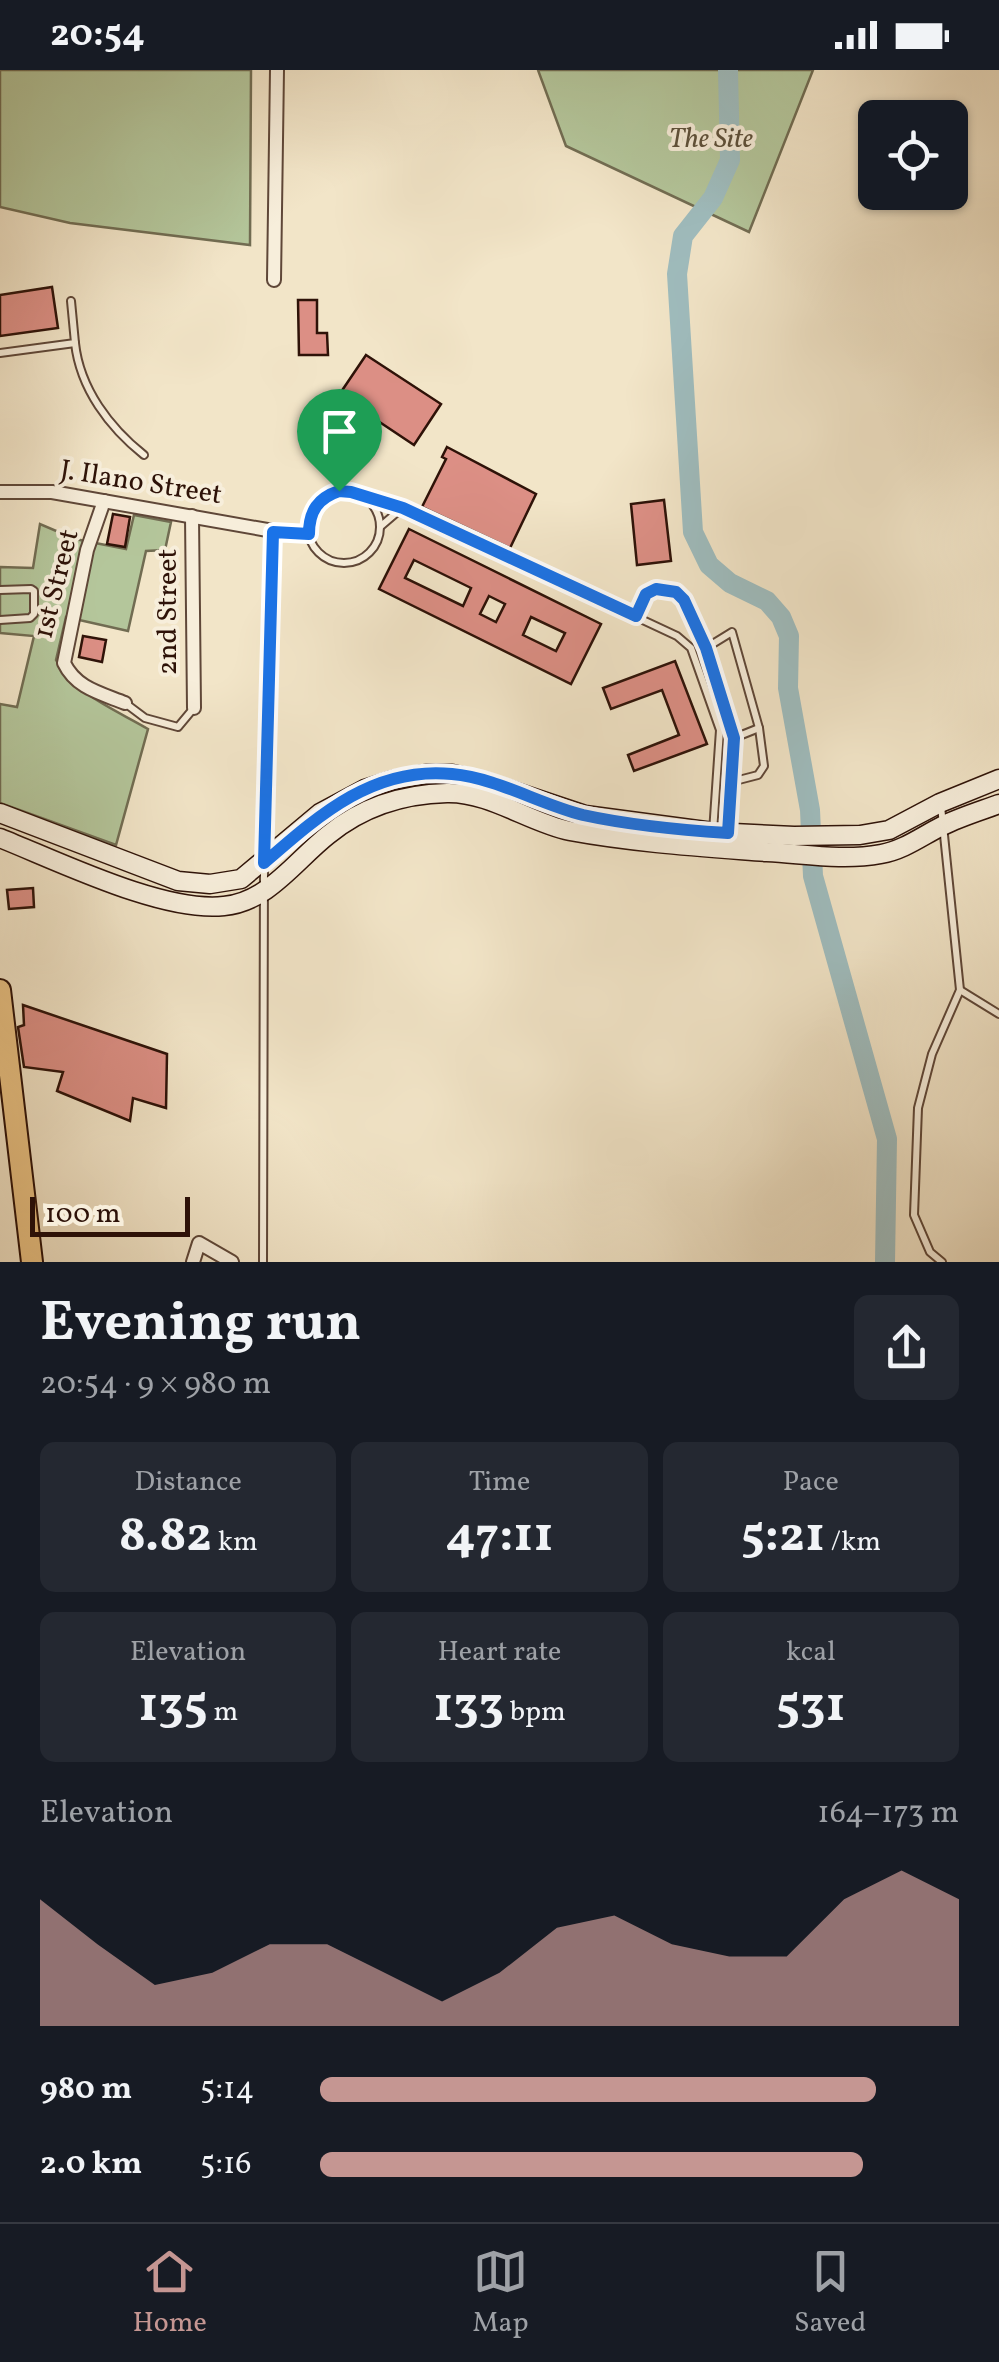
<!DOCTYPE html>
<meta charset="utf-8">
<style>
body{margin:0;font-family:Vollkorn,serif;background:#242831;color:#f1f3f6;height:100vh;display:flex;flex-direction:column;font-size:38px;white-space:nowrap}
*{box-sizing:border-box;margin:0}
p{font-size:32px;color:#9ea1a6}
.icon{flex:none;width:55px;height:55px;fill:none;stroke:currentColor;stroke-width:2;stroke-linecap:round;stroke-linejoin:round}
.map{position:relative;height:1192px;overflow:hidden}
.panel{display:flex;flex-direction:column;background:#171b24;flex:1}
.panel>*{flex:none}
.buttons{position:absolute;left:858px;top:30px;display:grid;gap:20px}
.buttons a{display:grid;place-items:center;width:110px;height:110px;border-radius:15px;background:#171b24;box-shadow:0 2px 8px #0004;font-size:50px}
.scale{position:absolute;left:30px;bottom:25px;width:160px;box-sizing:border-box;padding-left:10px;border:5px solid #2e1208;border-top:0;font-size:28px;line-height:35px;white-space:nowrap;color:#2e1208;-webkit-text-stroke:8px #f7eedb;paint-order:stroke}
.pin{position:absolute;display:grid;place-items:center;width:85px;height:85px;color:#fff;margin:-102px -42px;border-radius:50% 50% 50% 0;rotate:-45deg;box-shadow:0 0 10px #0007}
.pin .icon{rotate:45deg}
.round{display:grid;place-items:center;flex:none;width:105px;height:105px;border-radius:15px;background:#242831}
.headline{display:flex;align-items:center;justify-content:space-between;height:170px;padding:0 40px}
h1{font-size:55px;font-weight:700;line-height:75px}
.figures{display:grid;grid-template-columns:repeat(3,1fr);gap:15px;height:170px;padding:10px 40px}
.figures div{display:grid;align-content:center;border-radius:15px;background:#242831;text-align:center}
.figures b{font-size:50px;font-weight:700}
.figures small{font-size:28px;font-weight:400}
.figures p{font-size:28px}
.chart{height:280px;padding:20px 40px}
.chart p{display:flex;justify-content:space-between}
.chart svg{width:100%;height:180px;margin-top:10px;fill:#c59692;opacity:.7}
ul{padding:0 40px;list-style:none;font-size:32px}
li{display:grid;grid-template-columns:160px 120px 1fr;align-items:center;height:75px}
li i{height:25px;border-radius:12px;background:#c59692}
.status{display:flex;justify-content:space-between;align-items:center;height:70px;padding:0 50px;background:#171b24;direction:ltr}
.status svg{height:28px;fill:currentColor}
.tab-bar{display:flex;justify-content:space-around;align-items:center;height:140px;border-top:2px solid #363941;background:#171b24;font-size:28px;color:#9ea1a6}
.tab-bar a{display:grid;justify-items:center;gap:5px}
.tab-bar .on{color:#c59692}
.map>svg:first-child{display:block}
.green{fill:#b4c69b;stroke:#716c52;stroke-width:2.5}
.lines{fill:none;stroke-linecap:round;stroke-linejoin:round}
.river{stroke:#9fbdbf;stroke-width:20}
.building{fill:#dc8f85;stroke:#2e1208;stroke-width:2.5;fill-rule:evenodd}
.service-casing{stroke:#5f4738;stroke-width:10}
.minor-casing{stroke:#5f4738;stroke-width:16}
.secondary-casing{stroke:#2e1208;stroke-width:21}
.primary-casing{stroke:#2e1208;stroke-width:24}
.service{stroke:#f7eedb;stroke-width:6}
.minor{stroke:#f7eedb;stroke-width:12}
.secondary{stroke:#f7eedb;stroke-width:18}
.primary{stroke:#e9c284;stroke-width:20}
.route-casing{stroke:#fff;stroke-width:20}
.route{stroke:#1a73e8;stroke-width:12}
.labels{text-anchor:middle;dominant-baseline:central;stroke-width:8;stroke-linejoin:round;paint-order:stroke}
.park-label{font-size:28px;font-style:italic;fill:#5d513b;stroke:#f7eedb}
.street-label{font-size:28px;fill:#2e1208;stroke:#f7eedb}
</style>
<div class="status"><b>20:54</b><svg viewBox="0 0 49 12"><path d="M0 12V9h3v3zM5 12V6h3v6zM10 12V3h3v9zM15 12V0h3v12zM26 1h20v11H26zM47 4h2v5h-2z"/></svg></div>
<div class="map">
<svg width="999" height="1192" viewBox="0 0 999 1192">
<rect width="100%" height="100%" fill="#f2e5c8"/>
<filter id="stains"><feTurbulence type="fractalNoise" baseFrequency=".002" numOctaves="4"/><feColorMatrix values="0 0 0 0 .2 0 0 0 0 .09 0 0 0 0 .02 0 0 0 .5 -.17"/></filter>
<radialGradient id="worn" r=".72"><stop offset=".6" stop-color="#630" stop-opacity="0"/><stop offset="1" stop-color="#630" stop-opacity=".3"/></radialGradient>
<g class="green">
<path d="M 0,0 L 251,0 L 250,175 L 70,153 L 0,137 Z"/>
<path d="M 538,0 L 813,0 L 749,162 L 566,76 Z"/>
<path d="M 134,445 L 171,452 L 165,480 L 146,481 L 128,561 L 66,547 L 56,590 C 74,624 116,640 148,659 L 116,775 L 0,733 L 0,634 L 17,637 L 34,566 L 0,563 L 0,497 L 33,498 L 40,454 L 75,469 L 126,479 Z"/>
</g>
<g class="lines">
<path class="river" d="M 728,0 L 730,90 L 713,128 L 683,166 L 677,204 L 693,462 L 709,495 L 730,513 L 767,531 L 781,547 L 789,566 L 788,618 L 810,740 L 813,806 L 887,1069 L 885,1192"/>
</g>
<g class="building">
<path d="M 52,217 L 58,258 L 0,266 L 0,225 Z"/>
<path d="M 298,230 L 317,230 L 317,263 L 327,263 L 328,285 L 299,285 Z"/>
<path d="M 366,285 L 441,334 L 414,375 L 339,325 Z"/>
<path d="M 447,377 L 536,424 L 510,478 L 422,437 L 446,389 L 442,387 Z"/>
<path d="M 664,430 L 671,491 L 637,495 L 631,434 Z"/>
<path d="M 113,444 L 130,447 L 125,477 L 107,474 Z"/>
<path d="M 409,459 L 601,554 L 571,614 L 379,519 ZM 414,490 L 471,518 L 463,536 L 405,508 ZM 489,526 L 505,534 L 496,552 L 480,544 ZM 531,547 L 565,563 L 556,581 L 523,565 Z"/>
<path d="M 83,566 L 106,570 L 102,592 L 79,587 Z"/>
<path d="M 675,591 L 707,674 L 634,701 L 628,685 L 679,665 L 662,620 L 611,639 L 603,618 Z"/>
<path d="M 33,818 L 34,837 L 9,839 L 7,820 Z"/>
<path d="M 23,935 L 167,984 L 166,1038 L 133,1028 L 130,1051 L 57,1021 L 63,1002 L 24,997 L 18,957 L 24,955 Z"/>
</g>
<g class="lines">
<defs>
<g id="service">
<path d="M 75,273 C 80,319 110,358 144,385"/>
<path d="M 0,283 L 75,273 L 71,231"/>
<circle cx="344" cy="457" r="36"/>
<path d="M 362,425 L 403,438 L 677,566 L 691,578 L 720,660 L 713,762"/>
<path d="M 381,456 L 402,438"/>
<path d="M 0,520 L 31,519 L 34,521 L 34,544 L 30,548 L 0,550"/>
<path d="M 636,546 L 646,524 L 655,519 L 676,523 L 683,530 L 706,578 L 734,668 L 728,762"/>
<path d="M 706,578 L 732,562 L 759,658 L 764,696 L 758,705 L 731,712"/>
<path d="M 125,633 L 145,648 L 178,657 L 193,639"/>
<path d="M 734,668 L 759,658"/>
<path d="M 941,736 L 960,920 L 932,984 L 918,1038 L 914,1145 L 930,1182 L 942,1192"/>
<path d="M 264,784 L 273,461 L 309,464"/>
<path d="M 960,920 L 999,944"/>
<path d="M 263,1192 L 264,797"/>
</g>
<g id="minor">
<path d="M 274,210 L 277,0"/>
<path d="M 0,422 L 52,422 L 273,461"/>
<path d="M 104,431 L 87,480 L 64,593 C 76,618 100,623 125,633"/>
<path d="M 192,446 L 194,638"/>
<path d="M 193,1192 L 199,1173 L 232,1192"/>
</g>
<g id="secondary">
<path d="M 0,743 L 178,811 L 210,814 L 241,809 L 320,743 L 365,719 L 393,710 L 426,704 L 452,704 L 486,712 L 585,745 L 713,762 L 794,766 L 860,765 L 889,760 L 940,733 L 999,709"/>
<path d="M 0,768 C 58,791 163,843 224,836 C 268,832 295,791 328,765 C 362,737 404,724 447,723 C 490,722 530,753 570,761 C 635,773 702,777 767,782 C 805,784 843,791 881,784 C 904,780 922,766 942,756 C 960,747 980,741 999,734"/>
</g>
<path id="primary" d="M 0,920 L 32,1192"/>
</defs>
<use href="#service" class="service-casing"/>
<use href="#minor" class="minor-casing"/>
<use href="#secondary" class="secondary-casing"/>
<use href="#primary" class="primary-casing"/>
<use href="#service" class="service"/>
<use href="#minor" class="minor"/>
<use href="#secondary" class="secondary"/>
<use href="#primary" class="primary"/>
</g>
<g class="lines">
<defs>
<path id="route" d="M 339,421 L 351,422 L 403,438 L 636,546 L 646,524 L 656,519 L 676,522 L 684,530 L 706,578 L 734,668 L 728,763 C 680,760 629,755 583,745 C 539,734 497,708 452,704 C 373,696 318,746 264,793 L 273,462 L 309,464 C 309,441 318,428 339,421 Z"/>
</defs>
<use href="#route" class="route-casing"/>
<use href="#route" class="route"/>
</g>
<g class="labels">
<g class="park-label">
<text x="711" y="69">The Site</text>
</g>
<g class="street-label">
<text transform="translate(141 413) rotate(9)">J. Ilano Street</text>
<text transform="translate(57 514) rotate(-76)">1st Street</text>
<text transform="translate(168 542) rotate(-90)">2nd Street</text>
</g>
</g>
<rect width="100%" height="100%" filter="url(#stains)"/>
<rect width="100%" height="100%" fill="url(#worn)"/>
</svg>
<div class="buttons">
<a><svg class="icon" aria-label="locate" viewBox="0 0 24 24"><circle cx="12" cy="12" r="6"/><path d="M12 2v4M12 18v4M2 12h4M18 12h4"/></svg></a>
</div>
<div class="scale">100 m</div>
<div class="pin" style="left:339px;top:421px;background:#1e9e55"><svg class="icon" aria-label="arrive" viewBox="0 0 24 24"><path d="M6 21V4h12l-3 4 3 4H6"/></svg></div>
</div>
<section class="panel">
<div class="headline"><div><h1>Evening run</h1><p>20:54 · 9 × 980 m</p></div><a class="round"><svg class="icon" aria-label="share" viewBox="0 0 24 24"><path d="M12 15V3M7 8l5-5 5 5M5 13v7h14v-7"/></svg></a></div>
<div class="figures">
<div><p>Distance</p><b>8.82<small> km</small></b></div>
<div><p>Time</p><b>47:11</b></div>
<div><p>Pace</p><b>5:21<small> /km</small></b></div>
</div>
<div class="figures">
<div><p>Elevation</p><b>135<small> m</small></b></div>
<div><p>Heart rate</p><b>133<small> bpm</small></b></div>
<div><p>kcal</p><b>531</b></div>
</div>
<div class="chart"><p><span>Elevation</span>164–173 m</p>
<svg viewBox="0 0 160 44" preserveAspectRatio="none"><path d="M0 44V13L10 24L20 34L30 31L40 24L50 24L60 31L70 38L80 31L90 20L100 17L110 24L120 27L130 27L140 13L150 6L160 13V44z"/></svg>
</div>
<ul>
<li><b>980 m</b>5:14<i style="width:87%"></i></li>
<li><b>2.0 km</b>5:16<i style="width:85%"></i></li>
</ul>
</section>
<nav class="tab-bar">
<a class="on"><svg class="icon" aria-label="home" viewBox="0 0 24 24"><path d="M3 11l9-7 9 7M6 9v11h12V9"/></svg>Home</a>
<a><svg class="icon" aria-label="map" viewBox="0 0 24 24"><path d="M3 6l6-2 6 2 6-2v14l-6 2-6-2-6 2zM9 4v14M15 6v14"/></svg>Map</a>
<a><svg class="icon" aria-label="saved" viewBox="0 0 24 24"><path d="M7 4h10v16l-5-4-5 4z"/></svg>Saved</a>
</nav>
